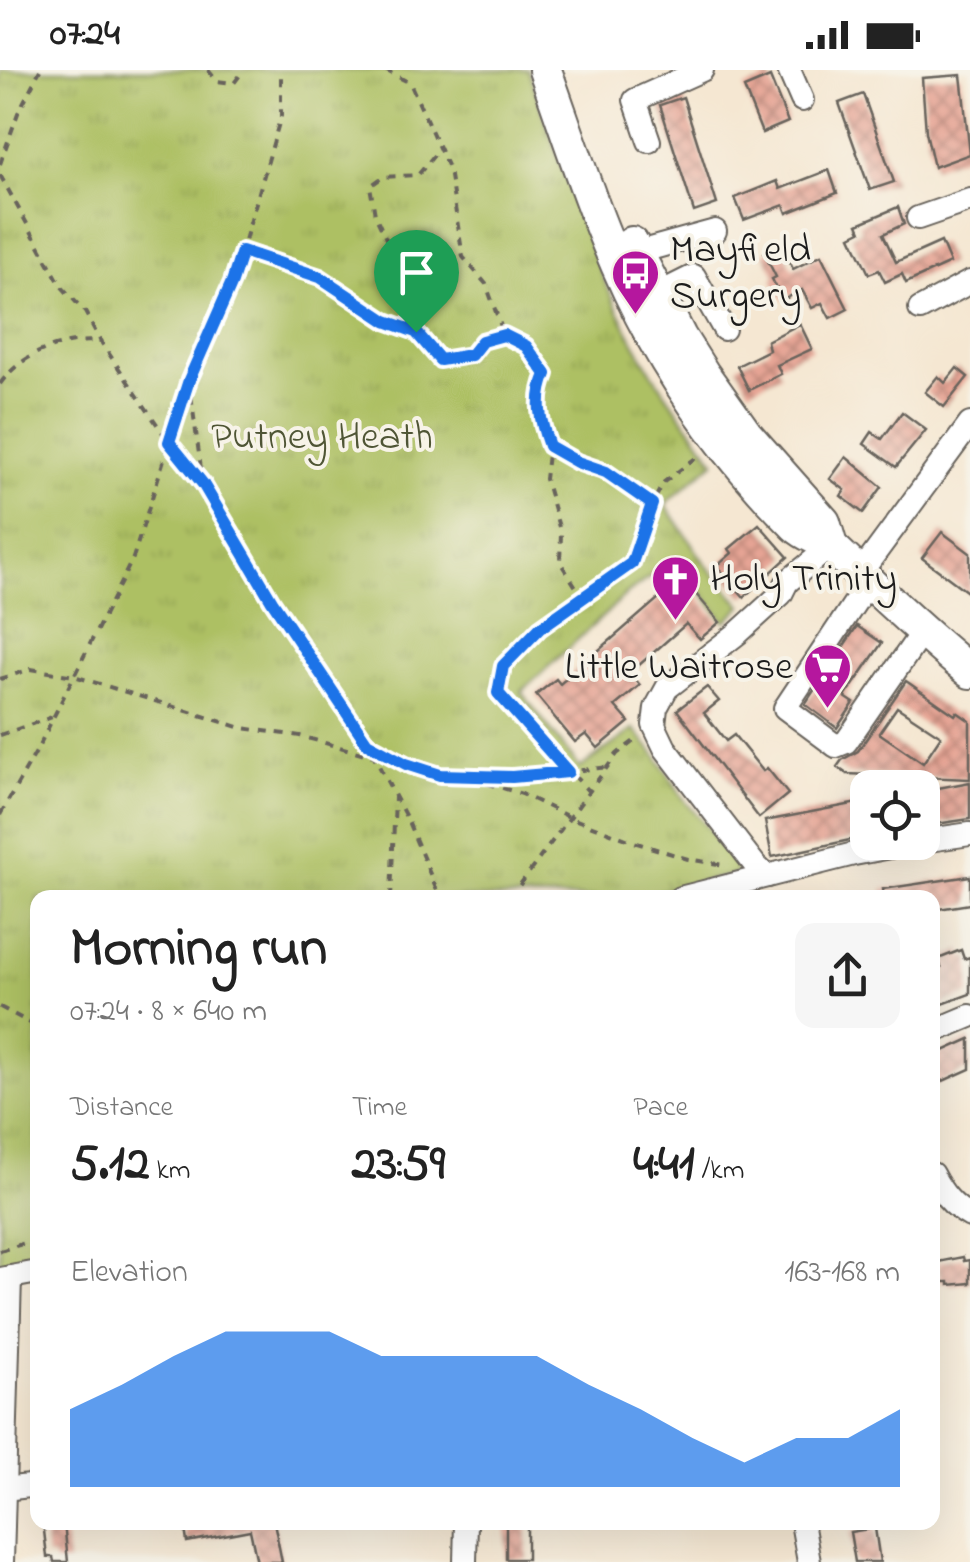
<!DOCTYPE html>
<meta charset="utf-8">
<style>
body{margin:0;font-family:"Indie Flower",sans-serif;background:#f6f6f6;color:#222;height:100vh;display:flex;flex-direction:column;font-size:38px;white-space:nowrap}
*{box-sizing:border-box;margin:0}
p{font-size:32px;color:#767676}
.icon{flex:none;width:55px;height:55px;fill:none;stroke:currentColor;stroke-width:2;stroke-linecap:round;stroke-linejoin:round}
.map{position:relative;flex:1;overflow:hidden}
.drawer{position:absolute;left:30px;top:820px;width:910px;height:640px;display:flex;flex-direction:column;background:#fff;border-radius:20px;box-shadow:0 10px 40px #0002}
.drawer>*{flex:none}
.tools{position:absolute;left:850px;top:700px;display:grid;gap:20px}
.tools a{display:grid;place-items:center;width:90px;height:90px;border-radius:20px;background:#fff;box-shadow:0 10px 40px #0002;font-size:50px}
.pin{position:absolute;display:grid;place-items:center;width:85px;height:85px;color:#fff;margin:-102px -42px;border-radius:50% 50% 50% 0;rotate:-45deg;box-shadow:0 0 10px #0007}
.pin .icon{rotate:45deg}
.round{display:grid;place-items:center;flex:none;width:105px;height:105px;border-radius:20px;background:#f6f6f6}
.overview{display:flex;align-items:center;justify-content:space-between;height:170px;padding:0 40px}
h1{font-size:55px;font-weight:700;line-height:75px}
.stats{display:grid;grid-template-columns:repeat(3,1fr);gap:15px;height:170px;padding:10px 40px}
.stats div{display:grid;align-content:center}
.stats b{font-size:50px;font-weight:700}
.stats small{font-size:28px;font-weight:400}
.stats p{font-size:28px}
.chart{height:280px;padding:20px 40px}
.chart p{display:flex;justify-content:space-between}
.chart svg{width:100%;height:180px;margin-top:10px;fill:#1a73e8;opacity:.7}
.status{display:flex;justify-content:space-between;align-items:center;height:70px;padding:0 50px;background:#fff;direction:ltr}
.status svg{height:28px;fill:currentColor}
.map>svg:first-child{display:block}
.park{fill:url(#park-tufts);stroke:#646e40;stroke-width:2.5}
.building{fill:url(#building-cross-hatch);fill-rule:evenodd}
.lines{fill:none;stroke-linecap:round;stroke-linejoin:round}
.minor-casing{stroke:#68635c;stroke-width:26}
.highway-casing{stroke:#68635c;stroke-width:36}
.path{stroke:#68635c;stroke-width:4;stroke-dasharray:8 8;stroke-linecap:butt}
.minor{stroke:#fff;stroke-width:22}
.highway{stroke:#fff;stroke-width:32}
.route-casing{stroke:#fff;stroke-width:20}
.route{stroke:#1a73e8;stroke-width:12}
.labels{text-anchor:middle;dominant-baseline:central;stroke-width:8;stroke-linejoin:round;paint-order:stroke}
.poi-label{font-size:40px;fill:#1c1c1c;stroke:#f7f3e8;text-anchor:start}
.park-label{font-size:40px;fill:#4f5535;stroke:#f7f3e8}
</style>
<div class="status"><b>07:24</b><svg viewBox="0 0 49 12"><path d="M0 12V9h3v3zM5 12V6h3v6zM10 12V3h3v9zM15 12V0h3v12zM26 1h20v11H26zM47 4h2v5h-2z"/></svg></div>
<div class="map">
<svg width="970" height="1492" viewBox="0 0 970 1492">
<defs>
<pattern id="park-tufts" width="24" height="20" patternUnits="userSpaceOnUse" patternTransform="scale(2.5)"><rect width="24" height="20" fill="#adc063"/><path d="M3 7l-1-3M5 7V3M7 7l1-3M15 17l-1-3M17 17v-4M19 17l1-3" fill="none" stroke="#94a455"/></pattern>
<pattern id="building-cross-hatch" width="8" height="8" patternUnits="userSpaceOnUse" patternTransform="scale(2.5)"><rect width="8" height="8" fill="#e6a494"/><path d="M0 0l8 8M0 8l8-8" fill="none" stroke="#ba8578"/></pattern>
</defs>
<rect width="100%" height="100%" fill="#f7f3e8"/>
<filter id="ink" filterUnits="userSpaceOnUse"><feTurbulence type="fractalNoise" baseFrequency=".01" numOctaves="2"/><feDisplacementMap in="SourceGraphic" scale="20" xChannelSelector="R" yChannelSelector="G"/><feConvolveMatrix kernelMatrix="1 2 1 2 8 2 1 2 1" color-interpolation-filters="sRGB"/></filter>
<filter id="wash" filterUnits="userSpaceOnUse"><feTurbulence type="fractalNoise" baseFrequency=".0048" numOctaves="4" result="noise"/><feDisplacementMap in="SourceGraphic" scale="40" xChannelSelector="R" yChannelSelector="G"/><feGaussianBlur stdDeviation="2.25" result="paint"/><feColorMatrix in="noise" values="0 0 0 0 0 0 0 0 0 0 0 0 0 0 0 0 0 1.4 0 .05"/><feComposite in="paint" operator="in"/></filter>
<g filter="url(#wash)">
<rect width="100%" height="100%" fill="#f5e7d2"/>
<path class="park" d="M 0,0 L 528,0 C 559,86 585,175 626,257 C 650,305 682,347 715,391 L 665,434 L 706,495 L 742,536 L 725,552 L 675,488 L 628,523 L 521,622 L 580,698 L 634,659 L 657,687 L 685,731 L 738,793 L 736,804 L 630,828 L 38,828 L 37,1192 L 0,1199 Z"/>
<g id="blocks">
<g class="building">
<path d="M 961,5 L 970,84 L 934,97 L 926,62 L 922,8 Z"/>
<path d="M 770,7 L 788,52 L 762,63 L 744,18 Z"/>
<path d="M 863,24 L 894,112 L 870,120 L 839,33 Z"/>
<path d="M 683,27 L 717,134 L 694,142 L 660,35 Z"/>
<path d="M 829,100 L 837,123 L 787,143 L 784,135 L 744,150 L 735,128 L 777,111 L 780,119 Z"/>
<path d="M 898,137 L 904,154 L 883,164 L 896,192 L 941,172 L 950,193 L 906,213 L 902,204 L 885,212 L 879,200 L 869,204 L 851,166 L 861,161 L 858,154 Z"/>
<path d="M 781,174 L 793,199 L 821,185 L 848,239 L 830,248 L 822,233 L 812,238 L 802,220 L 783,230 L 772,209 L 776,207 L 764,183 Z"/>
<path d="M 800,254 L 812,279 L 777,295 L 781,304 L 749,320 L 737,296 L 769,280 L 767,271 Z"/>
<path d="M 957,298 L 968,307 L 944,337 L 925,322 L 938,306 L 945,313 Z"/>
<path d="M 902,342 L 926,360 L 896,397 L 864,374 L 872,362 L 882,369 Z"/>
<path d="M 846,387 L 882,417 L 863,443 L 841,426 L 845,420 L 830,409 Z"/>
<path d="M 759,454 L 788,487 L 744,527 L 717,496 L 732,483 L 729,479 Z"/>
<path d="M 942,462 L 970,483 L 970,524 L 922,488 Z"/>
<path d="M 682,508 L 720,552 L 700,569 L 686,554 L 630,603 L 640,615 L 615,636 L 629,652 L 598,678 L 586,664 L 575,672 L 536,625 L 556,609 L 560,614 Z"/>
<path d="M 857,556 L 882,573 L 845,627 L 854,633 L 837,658 L 805,634 Z"/>
<path d="M 906,611 L 955,645 L 957,642 L 970,651 L 970,709 L 847,704 L 837,697 L 842,690 L 858,681 ZM 897,637 L 941,666 L 923,693 L 879,663 Z"/>
<path d="M 707,617 L 719,631 L 704,643 L 726,671 L 734,665 L 763,701 L 767,698 L 788,724 L 759,748 L 677,640 Z"/>
<path d="M 970,712 L 970,749 L 922,756 L 922,721 Z"/>
<path d="M 868,731 L 868,766 L 772,787 L 765,751 Z"/>
<path d="M 970,806 L 970,834 L 932,840 L 932,828 L 884,828 L 883,819 Z"/>
<path d="M 961,880 L 964,889 L 970,887 L 970,924 L 932,938 L 932,900 L 941,897 L 938,889 Z"/>
<path d="M 970,969 L 970,999 L 932,1016 L 932,986 Z"/>
<path d="M 963,1187 L 964,1191 L 970,1190 L 970,1213 L 949,1215 L 949,1212 L 940,1212 L 938,1192 Z"/>
<path d="M 43,1452 L 64,1452 L 68,1492 L 54,1492 L 53,1487 L 47,1487 Z"/>
<path d="M 184,1452 L 274,1452 L 282,1492 L 257,1492 L 250,1460 L 187,1472 Z"/>
<rect x="506" y="1452" width="21" height="37"/>
<path d="M 875,1458 L 880,1492 L 855,1492 L 850,1462 Z"/>
</g>
</g>
</g>
<g filter="url(#ink)">
<use href="#blocks" fill-opacity="0" stroke="#68635c" stroke-width="2.5"/>
<g class="lines">
<defs>
<g id="minor">
<path d="M 789,0 L 802,30"/>
<path d="M 649,71 L 635,30 L 702,0"/>
<path d="M 918,148 L 970,130"/>
<path d="M 624,186 L 715,161"/>
<path d="M 648,229 L 694,206 L 724,259"/>
<path d="M 920,239 L 970,212"/>
<path d="M 859,505 L 970,354"/>
<path d="M 868,513 L 785,638 L 836,676 L 846,672 L 922,562"/>
<path d="M 922,771 L 970,764"/>
<path d="M 767,806 L 755,795 L 665,678 L 654,655 L 656,638 L 667,618 L 738,563 L 781,524 L 787,512 L 831,476"/>
<path d="M 680,828 L 854,784 L 917,772"/>
<path d="M 932,962 L 970,946"/>
<path d="M 932,1104 C 942,1123 952,1136 970,1146"/>
<path d="M 0,1209 L 38,1202"/>
<path d="M 4,1419 L 38,1415"/>
<path d="M 802,1452 L 809,1492"/>
<path d="M 2,1492 L 10,1207"/>
<path d="M 465,1492 L 466,1452"/>
</g>
<g id="highway">
<path d="M 545,0 C 577,90 606,184 653,268 C 691,336 741,401 796,456 C 807,467 824,469 835,480 C 879,522 923,563 970,602"/>
<path d="M 632,173 L 680,267 L 704,305 L 746,364 L 824,452 L 831,476"/>
</g>
</defs>
<use href="#minor" class="minor-casing"/>
<use href="#highway" class="highway-casing"/>
<g class="path">
<path d="M 208,0 L 217,11 L 234,13 L 244,0"/>
<path d="M 385,0 L 410,13 L 449,100 L 463,187 L 486,214 L 504,265"/>
<path d="M 0,94 L 18,43 L 40,0"/>
<path d="M 0,105 L 62,217 L 85,242 L 101,272 L 169,372 L 203,414 L 272,531 L 367,673 L 407,749 L 440,828"/>
<path d="M 242,181 L 320,207 L 386,251 L 416,262 L 440,290 L 471,285 L 482,271 L 504,265 L 526,276 L 546,304 L 538,322 L 540,352 L 549,376 L 545,409 L 561,464 L 560,492 L 583,528"/>
<path d="M 417,260 L 422,247 L 375,145 L 370,116 L 383,107 L 418,105 L 439,79"/>
<path d="M 0,314 C 23,282 63,268 101,272"/>
<path d="M 549,376 L 606,403 L 652,434"/>
<path d="M 203,414 L 189,310 L 233,212 L 281,46 L 281,0"/>
<path d="M 0,609 L 31,599 L 74,606 L 242,658 L 300,666 L 372,686"/>
<path d="M 0,665 L 52,647"/>
<path d="M 367,673 L 406,694 L 440,705 L 463,706 L 522,724 L 571,748 L 637,773 L 688,789 L 724,795"/>
<path d="M 469,706 L 533,706 L 608,697"/>
<path d="M 590,723 L 498,623 L 503,595 L 540,557 L 632,493 L 652,434 L 664,412 L 701,384"/>
<path d="M 0,745 L 36,682 L 133,488 L 189,310"/>
<path d="M 391,828 L 395,727"/>
<path d="M 510,828 L 617,684 L 638,668"/>
<path d="M 0,937 L 38,957"/>
<path d="M 0,1181 L 38,1169"/>
</g>
<use href="#minor" class="minor"/>
<use href="#highway" class="highway"/>
</g>
</g>
<g class="lines" filter="url(#ink)">
<defs>
<path id="route" d="M 242,181 L 320,207 L 386,251 L 416,262 L 440,290 L 471,285 L 482,271 L 504,265 L 526,276 L 546,304 C 535,330 540,351 549,376 L 577,392 L 606,402 L 652,434 L 632,493 L 540,558 L 503,596 L 498,623 L 568,702 L 512,707 L 440,705 L 406,694 L 367,673 L 272,531 L 203,414 L 169,372 L 189,310 L 232,212 Z"/>
</defs>
<use href="#route" class="route-casing"/>
<use href="#route" class="route"/>
</g>
<defs>
<symbol id="bus-pin" viewBox="-11 -11 22 30"><path d="M0 17L-7.5 6A9.5 9.5 0 1 1 7.5 6Z" fill="#b5179e" stroke="#f7f3e8"/><path d="M-5-6H5V4H4V6H2V4H-2V6H-4V4H-5ZM-3.5-4V0h7V-4ZM-3.5 1.2v1.5H-2V1.2ZM2 1.2v1.5H3.5V1.2Z" fill="#fff"/></symbol>
<symbol id="church-pin" viewBox="-11 -11 22 30"><path d="M0 17L-7.5 6A9.5 9.5 0 1 1 7.5 6Z" fill="#b5179e" stroke="#f7f3e8"/><path d="M-1.2-6h2.4v3.5h3.3v2.4h-3.3V6h-2.4V-.1h-3.3v-2.4h3.3Z" fill="#fff"/></symbol>
<symbol id="supermarket-pin" viewBox="-11 -11 22 30"><path d="M0 17L-7.5 6A9.5 9.5 0 1 1 7.5 6Z" fill="#b5179e" stroke="#f7f3e8"/><path d="M-6-5.5h2.5l.6 2H6L4.5 2H-2.5L-4.4-4H-6ZM-1.5 3.2a1.3 1.3 0 1 0 .1 0ZM3 3.2a1.3 1.3 0 1 0 .1 0Z" fill="#fff"/></symbol>
</defs>
<g fill-rule="evenodd">
<use href="#bus-pin" x="608" y="176" width="55" height="75"/>
<use href="#church-pin" x="648" y="482" width="55" height="75"/>
<use href="#supermarket-pin" x="800" y="570" width="55" height="75"/>
</g>
<g class="labels">
<g class="poi-label">
<text x="670" y="181">Mayfield<tspan x="670" dy="46">Surgery</tspan></text>
<text x="710" y="510">Holy Trinity</text>
<text x="793" y="598" text-anchor="end">Little Waitrose</text>
</g>
<g class="park-label">
<text x="322" y="368">Putney Heath</text>
</g>
</g>
</svg>
<div class="tools">
<a><svg class="icon" aria-label="locate" viewBox="0 0 24 24"><circle cx="12" cy="12" r="6"/><path d="M12 2v4M12 18v4M2 12h4M18 12h4"/></svg></a>
</div>
<div class="pin" style="left:416px;top:262px;background:#1e9e55"><svg class="icon" aria-label="arrive" viewBox="0 0 24 24"><path d="M6 21V4h12l-3 4 3 4H6"/></svg></div>
<section class="drawer">
<div class="overview"><div><h1>Morning run</h1><p>07:24 · 8 × 640 m</p></div><a class="round"><svg class="icon" aria-label="share" viewBox="0 0 24 24"><path d="M12 15V3M7 8l5-5 5 5M5 13v7h14v-7"/></svg></a></div>
<div class="stats">
<div><p>Distance</p><b>5.12<small> km</small></b></div>
<div><p>Time</p><b>23:59</b></div>
<div><p>Pace</p><b>4:41<small> /km</small></b></div>
</div>
<div class="chart"><p><span>Elevation</span>163–168 m</p>
<svg viewBox="0 0 160 44" preserveAspectRatio="none"><path d="M0 44V25L10 19L20 12L30 6L40 6L50 6L60 12L70 12L80 12L90 12L100 19L110 25L120 32L130 38L140 32L150 32L160 25V44z"/></svg>
</div>
</section>
</div>
